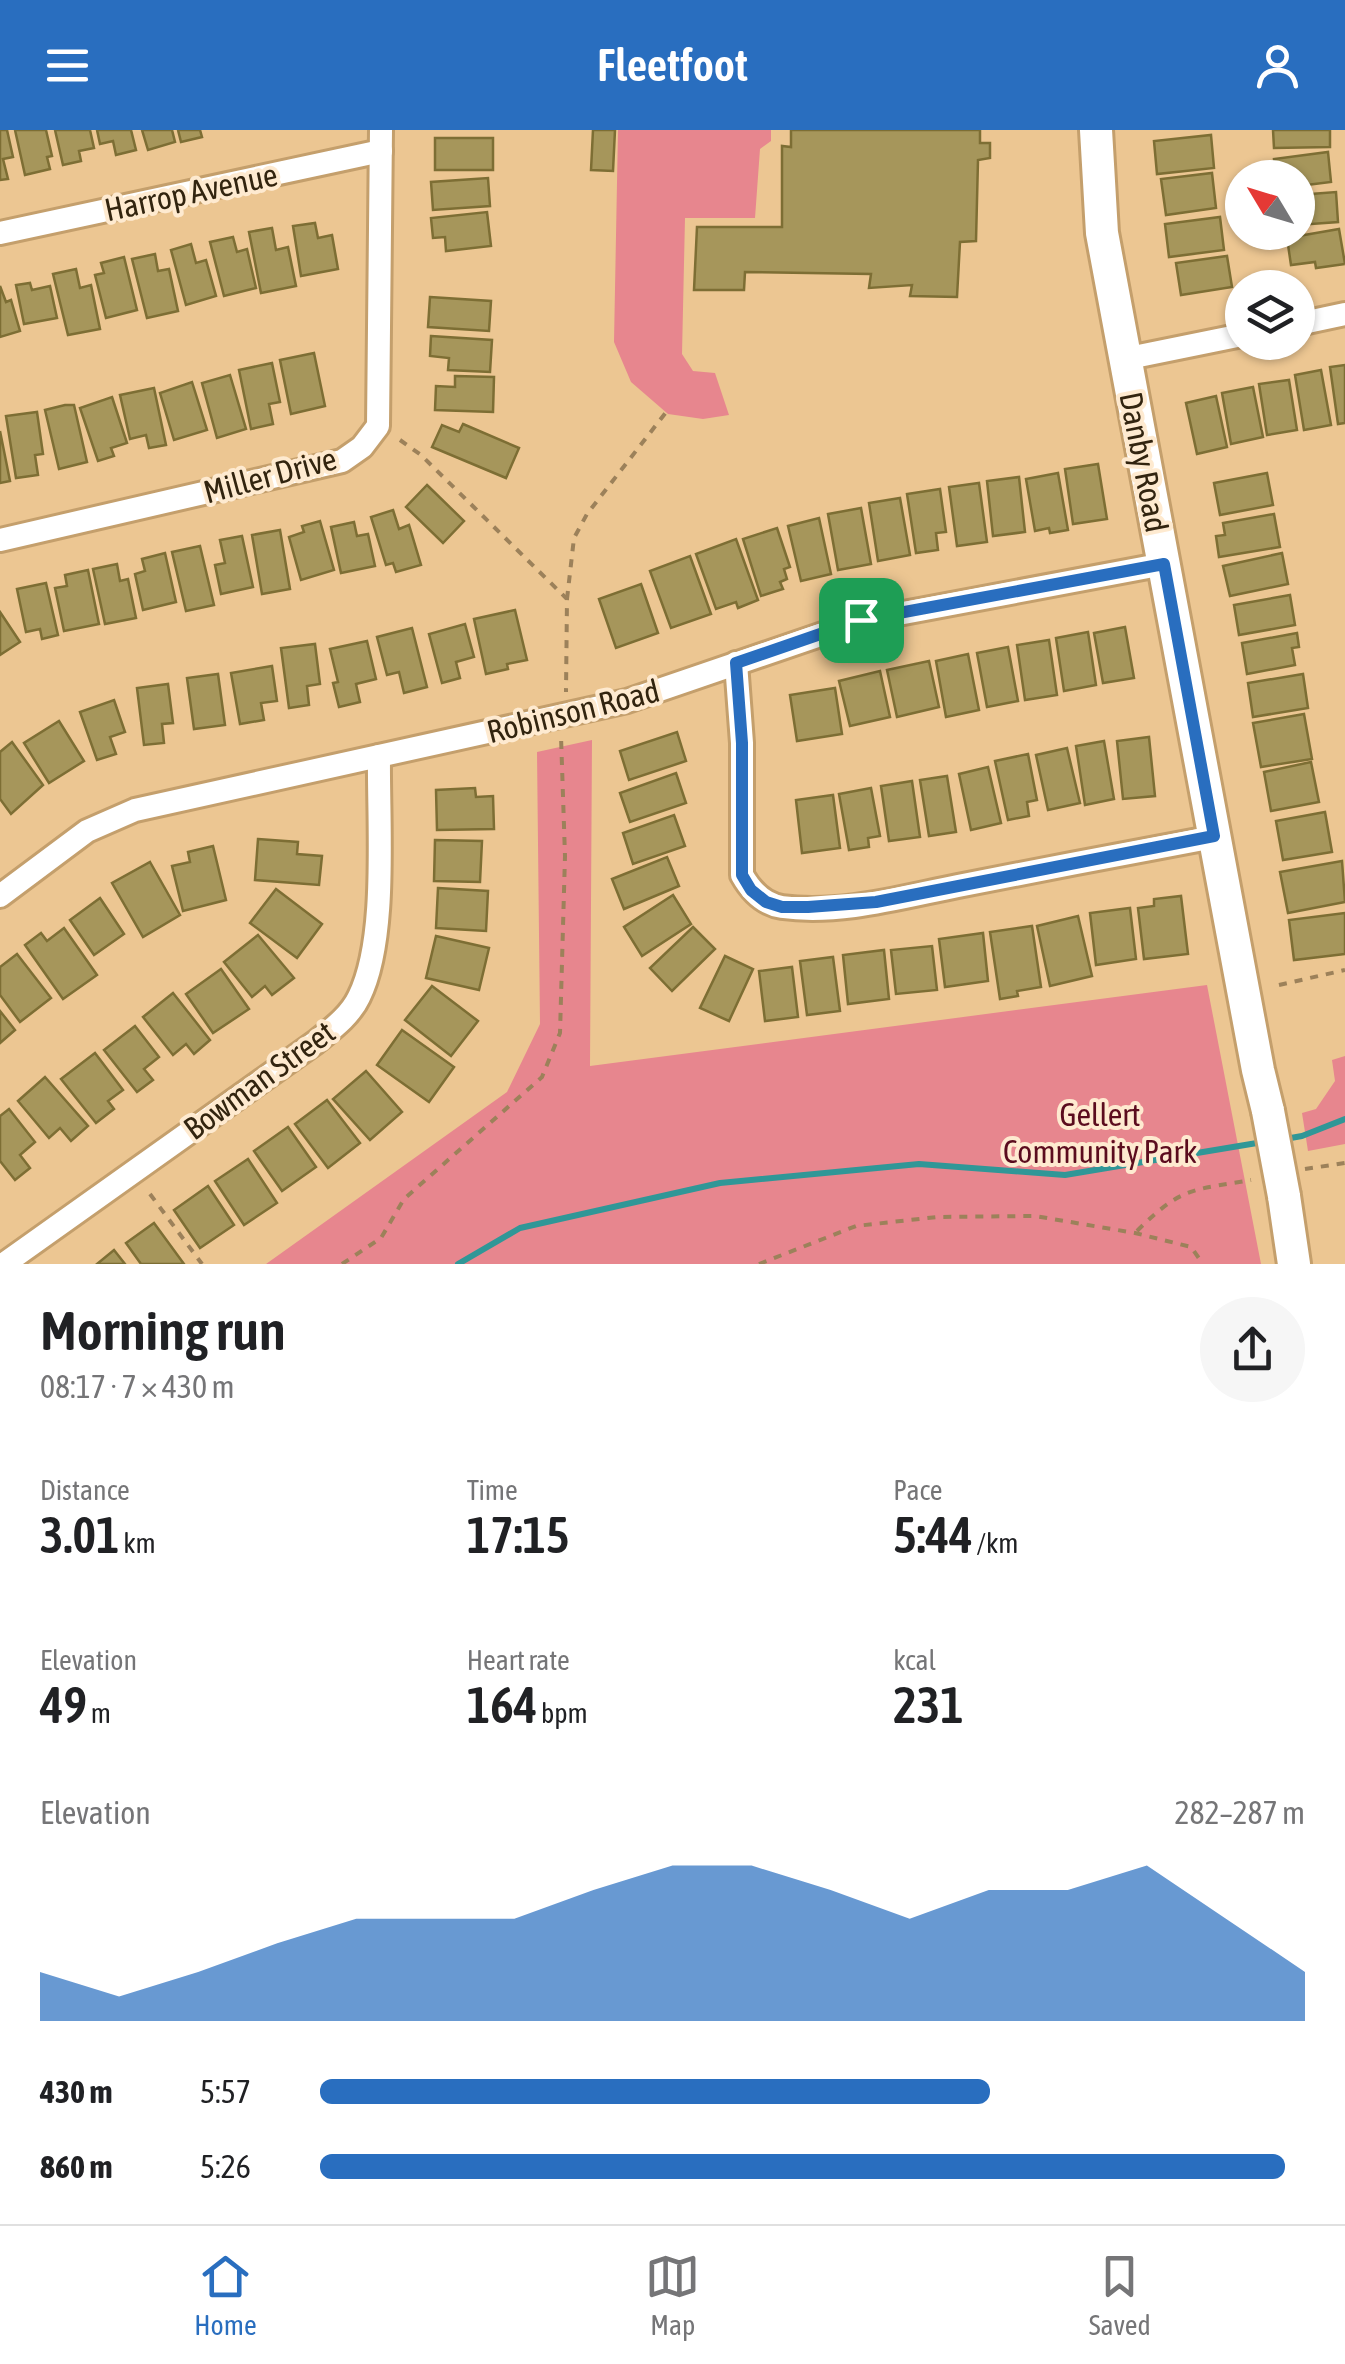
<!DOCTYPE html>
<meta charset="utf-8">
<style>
body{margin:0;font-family:"Asap Condensed",sans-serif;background:#f6f6f6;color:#202124;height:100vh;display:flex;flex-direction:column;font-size:38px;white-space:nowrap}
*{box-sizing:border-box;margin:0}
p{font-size:32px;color:#757577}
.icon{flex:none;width:55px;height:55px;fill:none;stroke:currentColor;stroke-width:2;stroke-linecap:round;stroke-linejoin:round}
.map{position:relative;height:1134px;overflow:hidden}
.side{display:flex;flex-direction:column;background:#fff;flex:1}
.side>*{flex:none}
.needle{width:65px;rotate:308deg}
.tools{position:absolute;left:1225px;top:30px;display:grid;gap:20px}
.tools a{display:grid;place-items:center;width:90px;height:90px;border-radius:50%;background:#fff;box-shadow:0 2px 8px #0004;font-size:50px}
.pin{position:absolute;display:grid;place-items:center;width:85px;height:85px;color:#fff;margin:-42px;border-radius:20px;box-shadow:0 5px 15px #0006}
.round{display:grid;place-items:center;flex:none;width:105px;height:105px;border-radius:52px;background:#f6f6f6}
.head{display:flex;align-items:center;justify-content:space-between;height:170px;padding:0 40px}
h1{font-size:55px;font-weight:600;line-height:75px}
.metrics{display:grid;grid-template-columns:repeat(3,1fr);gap:15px;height:170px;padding:10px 40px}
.metrics div{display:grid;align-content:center}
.metrics b{font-size:50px;font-weight:600}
.metrics small{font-size:28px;font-weight:400}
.metrics p{font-size:28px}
.chart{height:280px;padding:20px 40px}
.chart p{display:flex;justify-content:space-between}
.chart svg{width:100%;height:180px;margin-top:10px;fill:#296ebf;opacity:.7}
ul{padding:0 40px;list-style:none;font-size:32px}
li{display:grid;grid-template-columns:160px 120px 1fr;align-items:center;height:75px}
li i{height:25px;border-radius:12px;background:#296ebf}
header{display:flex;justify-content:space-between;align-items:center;height:130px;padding:0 40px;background:#296ebf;color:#fff;font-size:45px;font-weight:600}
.tabs{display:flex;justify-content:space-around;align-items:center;height:140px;border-top:2px solid #e0e0e0;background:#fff;font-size:28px;color:#757577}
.tabs a{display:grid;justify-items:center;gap:5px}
.tabs .on{color:#296ebf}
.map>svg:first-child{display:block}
.green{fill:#e7868e}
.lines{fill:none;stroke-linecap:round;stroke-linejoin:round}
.stream{stroke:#309797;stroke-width:6}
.building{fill:#a6965b;stroke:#7d6e34;stroke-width:2.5}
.street-casing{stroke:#c49f6c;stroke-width:28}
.secondary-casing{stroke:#c49f6c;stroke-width:38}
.path{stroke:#9c815a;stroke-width:4;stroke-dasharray:8 8;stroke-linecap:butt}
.street{stroke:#fff;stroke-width:22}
.secondary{stroke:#fff;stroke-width:32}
.secondary-bridge-casing{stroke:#c49f6c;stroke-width:38;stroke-linecap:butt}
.secondary-bridge{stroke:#fff;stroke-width:32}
.route-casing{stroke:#fff;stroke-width:20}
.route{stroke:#296ebf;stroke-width:12}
.labels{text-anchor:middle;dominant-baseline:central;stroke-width:8;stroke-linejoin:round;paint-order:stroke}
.street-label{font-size:32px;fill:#32240f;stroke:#feead0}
.park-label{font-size:32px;fill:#5b0c1e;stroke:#feead0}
</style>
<header><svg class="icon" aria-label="menu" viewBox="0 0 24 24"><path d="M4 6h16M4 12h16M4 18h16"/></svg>Fleetfoot<svg class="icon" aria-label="person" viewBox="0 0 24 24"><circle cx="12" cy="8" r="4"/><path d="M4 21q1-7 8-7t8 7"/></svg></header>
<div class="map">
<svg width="1345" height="1134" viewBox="0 0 1345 1134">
<rect width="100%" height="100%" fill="#ecc692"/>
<g class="green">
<path d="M 618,0 L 771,0 L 771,11 L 760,19 L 755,88 L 685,88 L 682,224 L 693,241 L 715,243 L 729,285 L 703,289 L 668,284 L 631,252 L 614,212 Z"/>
<path d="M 592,610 L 590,936 L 1207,855 L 1261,1134 L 266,1134 L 507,962 L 540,894 L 537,622 Z"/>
<path d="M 1345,926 L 1345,1014 L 1308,1021 L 1302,983 L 1316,979 L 1335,951 L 1332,930 Z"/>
</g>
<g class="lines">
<g class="stream">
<path d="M 1285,1009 L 1302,1006 L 1345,989"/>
<path d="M 458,1134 L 520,1098 L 720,1053 L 919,1034 L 1065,1045 L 1263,1012"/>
</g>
</g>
<g class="building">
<path d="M 0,0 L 7,0 L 13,27 L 3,29 L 8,49 L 0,50 Z"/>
<path d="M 15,0 L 46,0 L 52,26 L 47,27 L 50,39 L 25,45 Z"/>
<path d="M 55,0 L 90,0 L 94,18 L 79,21 L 81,31 L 63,35 Z"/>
<path d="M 97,0 L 131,0 L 136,20 L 116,25 L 113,11 L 100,14 Z"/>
<path d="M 142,0 L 172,0 L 175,12 L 148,20 Z"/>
<path d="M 178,0 L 200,0 L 202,7 L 181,12 Z"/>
<path d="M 593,0 L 615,0 L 613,41 L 591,40 Z"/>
<path d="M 791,0 L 980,0 L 980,13 L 990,13 L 990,28 L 978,30 L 976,111 L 960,112 L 957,167 L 910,166 L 912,155 L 869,158 L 871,144 L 745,142 L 744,160 L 694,160 L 697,97 L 782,97 L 782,16 L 791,17 Z"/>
<path d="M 1273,0 L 1330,0 L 1330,17 L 1274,18 Z"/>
<path d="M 1211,5 L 1214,38 L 1157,44 L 1154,11 Z"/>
<rect x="435" y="8" width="58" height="32"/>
<path d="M 1328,22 L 1331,52 L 1298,56 L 1298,48 L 1276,48 L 1274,29 Z"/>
<path d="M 1212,43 L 1216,78 L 1166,85 L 1161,49 Z"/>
<path d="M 488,48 L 490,76 L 433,80 L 431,52 Z"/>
<path d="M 1336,62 L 1338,92 L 1298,95 L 1298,65 Z"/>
<path d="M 487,82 L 491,116 L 446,121 L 445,107 L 433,108 L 431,88 Z"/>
<path d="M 1220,87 L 1224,120 L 1169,127 L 1165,94 Z"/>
<path d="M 315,93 L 318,108 L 332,105 L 338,139 L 301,146 L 293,96 Z"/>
<path d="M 272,98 L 276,120 L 288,117 L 296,156 L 261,163 L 249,102 Z"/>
<path d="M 1339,99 L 1345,134 L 1316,138 L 1315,132 L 1291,135 L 1287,108 Z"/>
<path d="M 233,107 L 237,122 L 247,119 L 256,158 L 224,166 L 210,112 Z"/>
<path d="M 191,114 L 196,133 L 206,130 L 216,166 L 186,175 L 171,120 Z"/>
<path d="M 155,124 L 158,141 L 169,139 L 178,181 L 147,188 L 132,129 Z"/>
<path d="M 1227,126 L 1232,157 L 1181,165 L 1176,133 Z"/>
<path d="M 124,127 L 137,180 L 106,188 L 95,145 L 104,143 L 101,133 Z"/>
<path d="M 76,139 L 80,158 L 91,155 L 100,199 L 68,205 L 53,144 Z"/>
<path d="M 30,153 L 32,160 L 50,156 L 57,188 L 24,194 L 16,155 Z"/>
<path d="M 0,156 L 6,172 L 11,170 L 20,201 L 0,207 Z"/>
<path d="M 430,167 L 491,171 L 489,201 L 428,197 Z"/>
<path d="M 431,206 L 492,210 L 490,242 L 448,240 L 449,228 L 430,226 Z"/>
<path d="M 314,223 L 325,276 L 291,284 L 280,230 Z"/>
<path d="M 272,233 L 280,272 L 269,274 L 273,294 L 251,299 L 239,240 Z"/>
<path d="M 1345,235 L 1345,293 L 1338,294 L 1330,237 Z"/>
<path d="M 1321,240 L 1331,295 L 1304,300 L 1295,245 Z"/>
<path d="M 230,245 L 246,299 L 217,308 L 202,253 Z"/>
<path d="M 455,246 L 494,247 L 493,282 L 435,280 L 436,256 L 455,257 Z"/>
<path d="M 1289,250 L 1297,300 L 1267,305 L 1259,254 Z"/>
<path d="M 192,252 L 207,300 L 174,310 L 160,263 Z"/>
<path d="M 1253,257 L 1263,307 L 1231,314 L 1222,263 Z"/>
<path d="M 154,258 L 166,315 L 149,318 L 146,305 L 130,309 L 120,265 Z"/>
<path d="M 1216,266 L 1227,317 L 1197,324 L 1186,273 Z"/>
<path d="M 112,267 L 127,313 L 111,318 L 114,326 L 98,331 L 80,278 Z"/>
<path d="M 65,275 L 74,275 L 87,332 L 59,339 L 45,280 Z"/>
<path d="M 37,282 L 43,324 L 35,325 L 38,345 L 16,348 L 6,286 Z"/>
<path d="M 463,294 L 519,318 L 506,348 L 432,317 L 442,295 L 459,302 Z"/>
<path d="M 0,301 L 10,351 L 0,353 Z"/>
<path d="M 1098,334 L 1107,389 L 1073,394 L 1065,339 Z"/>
<path d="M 1058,343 L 1068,400 L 1050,403 L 1049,398 L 1035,401 L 1026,349 Z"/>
<path d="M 1267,343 L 1273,375 L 1220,385 L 1214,353 Z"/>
<path d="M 1019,347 L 1025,402 L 993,406 L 987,351 Z"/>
<path d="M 979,353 L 987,412 L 957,416 L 949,357 Z"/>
<path d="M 427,355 L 464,391 L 443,413 L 406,377 Z"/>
<path d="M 940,359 L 946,402 L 936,403 L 938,420 L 916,423 L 907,364 Z"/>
<path d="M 900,368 L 910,425 L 878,431 L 869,373 Z"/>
<path d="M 861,378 L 871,434 L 838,440 L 828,384 Z"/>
<path d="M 393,380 L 399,399 L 409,395 L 421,435 L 396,442 L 393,433 L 386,435 L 371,387 Z"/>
<path d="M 1274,384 L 1280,417 L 1219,427 L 1216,406 L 1225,405 L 1223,393 Z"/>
<path d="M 819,388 L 831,444 L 801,451 L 788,396 Z"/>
<path d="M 320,391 L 334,440 L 301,450 L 289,407 L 304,402 L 302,396 Z"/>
<path d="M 354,392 L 357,406 L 368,404 L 375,436 L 341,443 L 331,397 Z"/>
<path d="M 777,398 L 790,437 L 784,439 L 787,449 L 780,452 L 783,459 L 761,466 L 743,409 Z"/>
<path d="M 280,400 L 290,459 L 262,464 L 252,405 Z"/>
<path d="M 242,406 L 253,457 L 221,464 L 215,435 L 225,433 L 220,410 Z"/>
<path d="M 736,409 L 758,470 L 738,478 L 736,472 L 716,479 L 696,424 Z"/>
<path d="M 200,416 L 214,475 L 186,481 L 172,422 Z"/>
<path d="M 165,423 L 176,472 L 143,480 L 135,444 L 145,441 L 142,429 Z"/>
<path d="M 1282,423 L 1288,454 L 1230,466 L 1223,436 Z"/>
<path d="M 690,426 L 711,484 L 671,498 L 650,441 Z"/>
<path d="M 117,434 L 120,451 L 128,449 L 136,488 L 105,494 L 93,439 Z"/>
<path d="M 88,440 L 99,494 L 64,501 L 55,458 L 67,456 L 65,445 Z"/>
<path d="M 46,453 L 58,505 L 42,509 L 40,499 L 26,502 L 17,459 Z"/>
<path d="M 641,454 L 658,503 L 616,518 L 599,469 Z"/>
<path d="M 1290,465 L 1295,495 L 1239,505 L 1234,475 Z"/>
<path d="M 515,480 L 527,530 L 507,534 L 508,539 L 486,544 L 474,489 Z"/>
<path d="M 0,482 L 20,512 L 0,525 Z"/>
<path d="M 465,494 L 474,527 L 456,532 L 460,548 L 442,553 L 429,504 Z"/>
<path d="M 1125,497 L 1134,548 L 1103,553 L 1094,503 Z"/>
<path d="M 412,498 L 427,557 L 404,563 L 399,542 L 387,545 L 377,507 Z"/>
<path d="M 1088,502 L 1096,555 L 1064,561 L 1056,508 Z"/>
<path d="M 1297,503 L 1299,517 L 1292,518 L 1295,535 L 1247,544 L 1242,513 Z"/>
<path d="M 1049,510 L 1057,565 L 1025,570 L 1017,515 Z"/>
<path d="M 367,511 L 376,549 L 356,554 L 360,572 L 339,577 L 333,553 L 338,552 L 330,519 Z"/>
<path d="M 315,514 L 320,554 L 307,556 L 309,575 L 289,578 L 281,518 Z"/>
<path d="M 1008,517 L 1018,571 L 987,577 L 977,523 Z"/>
<path d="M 968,524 L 979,580 L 946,587 L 936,531 Z"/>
<path d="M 929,531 L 939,577 L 897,587 L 887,540 Z"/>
<path d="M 272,536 L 277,571 L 261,573 L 264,590 L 240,594 L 231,543 Z"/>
<path d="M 880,541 L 890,587 L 850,596 L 839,551 Z"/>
<path d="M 218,544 L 225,595 L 194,599 L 187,548 Z"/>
<path d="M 1303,544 L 1308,578 L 1253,587 L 1248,553 Z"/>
<path d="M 168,554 L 173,593 L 162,594 L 164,613 L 144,615 L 137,558 Z"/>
<path d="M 835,558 L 842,604 L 797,611 L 790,565 Z"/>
<path d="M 114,570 L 125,602 L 110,607 L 116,624 L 97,630 L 80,582 Z"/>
<path d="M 1304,584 L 1312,629 L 1261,637 L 1253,593 Z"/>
<path d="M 59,591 L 84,631 L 49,653 L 24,613 Z"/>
<path d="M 677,602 L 686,631 L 629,650 L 620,621 Z"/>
<path d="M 1149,607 L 1155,666 L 1123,669 L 1117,611 Z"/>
<path d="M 1104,611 L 1114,669 L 1085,675 L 1076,616 Z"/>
<path d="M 12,612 L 43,655 L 11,684 L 0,669 L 0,622 Z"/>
<path d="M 1067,618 L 1080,673 L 1048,680 L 1036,625 Z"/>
<path d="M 1028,624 L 1037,670 L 1027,672 L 1029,686 L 1008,690 L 995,631 Z"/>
<path d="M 1311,632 L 1319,672 L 1271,681 L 1264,642 Z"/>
<path d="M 988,637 L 1001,693 L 971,700 L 959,644 Z"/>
<path d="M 676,643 L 686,673 L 630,692 L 620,663 Z"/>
<path d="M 947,646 L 956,702 L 929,706 L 920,650 Z"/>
<path d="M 912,651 L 920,707 L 889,711 L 881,656 Z"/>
<path d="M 475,658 L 476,667 L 493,666 L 494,699 L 437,700 L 436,660 Z"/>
<path d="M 871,658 L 880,706 L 868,708 L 869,717 L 849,720 L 839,664 Z"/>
<path d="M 833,665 L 840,718 L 802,723 L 796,670 Z"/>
<path d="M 1325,682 L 1332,722 L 1283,730 L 1276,691 Z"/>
<path d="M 674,685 L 685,716 L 633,734 L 623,703 Z"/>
<path d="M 258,709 L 298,712 L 297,724 L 322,726 L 319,755 L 255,750 Z"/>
<path d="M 435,710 L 482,711 L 480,752 L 434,751 Z"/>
<path d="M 213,716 L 226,770 L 183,781 L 172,736 L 190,732 L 188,722 Z"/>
<path d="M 667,727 L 679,756 L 624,779 L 612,749 Z"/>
<path d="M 1342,731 L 1345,772 L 1288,783 L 1280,742 Z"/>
<path d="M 150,732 L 180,785 L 143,807 L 112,753 Z"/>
<path d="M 438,758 L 488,761 L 486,801 L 436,798 Z"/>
<path d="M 276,759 L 322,794 L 297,828 L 250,793 Z"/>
<path d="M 673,765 L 691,794 L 642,826 L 624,797 Z"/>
<path d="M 1181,766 L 1188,824 L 1144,829 L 1138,778 L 1154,776 L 1154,769 Z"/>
<path d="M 100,768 L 124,804 L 94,825 L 70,790 Z"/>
<path d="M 1130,778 L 1136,829 L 1096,835 L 1090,783 Z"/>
<path d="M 1345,783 L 1345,824 L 1294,830 L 1289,790 Z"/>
<path d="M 1078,786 L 1092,846 L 1050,856 L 1037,796 Z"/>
<path d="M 1032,796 L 1041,857 L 1017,861 L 1018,866 L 1000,869 L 990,802 Z"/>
<path d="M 693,797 L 715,819 L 672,861 L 650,838 Z"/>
<path d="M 64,798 L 97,845 L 63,869 L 25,815 L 41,803 L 47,811 Z"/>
<path d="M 983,803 L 988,851 L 945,857 L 939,809 Z"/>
<path d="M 258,805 L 294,848 L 272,865 L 265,856 L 252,867 L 224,832 Z"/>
<path d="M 436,806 L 489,818 L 479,860 L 426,848 Z"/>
<path d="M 932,816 L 937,860 L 896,864 L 891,820 Z"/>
<path d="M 884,820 L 889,869 L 848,874 L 843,825 Z"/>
<path d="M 17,824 L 51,868 L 20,892 L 0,865 L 0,837 Z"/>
<path d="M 725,826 L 753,839 L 729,891 L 700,878 Z"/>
<path d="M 833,827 L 840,881 L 807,885 L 800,831 Z"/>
<path d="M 792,837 L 798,887 L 765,891 L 759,841 Z"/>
<path d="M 221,839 L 249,879 L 213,903 L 186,864 Z"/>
<path d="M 432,856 L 478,891 L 451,926 L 405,890 Z"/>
<path d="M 173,863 L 210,910 L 194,924 L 186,914 L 173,925 L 143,887 Z"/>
<path d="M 0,881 L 15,900 L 0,913 Z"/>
<path d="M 135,896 L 159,927 L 144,939 L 153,950 L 137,962 L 104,920 Z"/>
<path d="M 402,900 L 454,937 L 429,972 L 377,935 Z"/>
<path d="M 95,923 L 123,960 L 108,971 L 114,979 L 96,993 L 61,949 Z"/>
<path d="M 366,941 L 402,982 L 370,1010 L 333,969 Z"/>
<path d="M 45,947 L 88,996 L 71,1011 L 60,998 L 49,1008 L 18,971 Z"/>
<path d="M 327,970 L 360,1013 L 328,1038 L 295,994 Z"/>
<path d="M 9,979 L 35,1012 L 20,1025 L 30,1038 L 15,1050 L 0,1031 L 0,986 Z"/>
<path d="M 288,997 L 316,1037 L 282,1061 L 254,1021 Z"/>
<path d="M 248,1029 L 277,1073 L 244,1095 L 215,1051 Z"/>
<path d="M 208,1056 L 234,1095 L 200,1118 L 174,1080 Z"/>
<path d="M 154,1093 L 184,1134 L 141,1134 L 126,1113 Z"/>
<path d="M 114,1120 L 125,1134 L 97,1134 Z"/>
</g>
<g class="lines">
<defs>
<g id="street">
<path d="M 0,103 L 381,21"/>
<path d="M 1298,194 L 1345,184"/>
<path d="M 1124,229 L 1242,205"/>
<path d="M 0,410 L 342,331 L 362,317 L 378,296 L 381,0"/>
<path d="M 736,533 L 742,613 L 742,745 C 751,761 763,774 782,777 C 840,785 902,767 958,756 C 1043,739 1129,723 1214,707"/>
<path d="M 0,766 L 87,701 L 135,680 L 627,571 L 861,491 L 1164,434"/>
<path d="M 4,1134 L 316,912 C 332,899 350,886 359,867 C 388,809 378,693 379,626"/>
</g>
<g id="secondary">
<path d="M 1096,0 L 1102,103 L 1258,940 L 1268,981"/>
<path d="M 1284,1066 L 1294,1134"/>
</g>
</defs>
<use href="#street" class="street-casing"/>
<use href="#secondary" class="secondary-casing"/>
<g class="path">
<path d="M 400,310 L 421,325 L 567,469 L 566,562"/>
<path d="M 567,469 L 574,408 L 587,384 L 667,281"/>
<path d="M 1279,855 L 1345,840"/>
<path d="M 1305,1039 L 1345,1033"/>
<path d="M 150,1064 L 202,1134"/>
<path d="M 1137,1101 C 1181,1057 1192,1060 1251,1050"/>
<path d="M 342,1134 L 381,1108 L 404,1069 L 542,947 L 560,903 L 565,726 L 561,606"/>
<path d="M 759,1134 L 856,1096 L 937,1087 L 1035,1086 L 1135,1103 L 1191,1117 L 1203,1134"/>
</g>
<use href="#street" class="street"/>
<use href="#secondary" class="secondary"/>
<defs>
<path id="secondary-bridge" d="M 1268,981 L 1284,1066"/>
</defs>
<use href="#secondary-bridge" class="secondary-bridge-casing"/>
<use href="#secondary-bridge" class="secondary-bridge"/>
</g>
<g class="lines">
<defs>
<path id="route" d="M 1164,434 L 1214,706 L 876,772 L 808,777 L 782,777 L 766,772 L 751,760 L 742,745 L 742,613 L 736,533 L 861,490 Z"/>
</defs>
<use href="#route" class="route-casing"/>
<use href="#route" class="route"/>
</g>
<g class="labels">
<g class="street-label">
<text transform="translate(191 62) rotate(-12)">Harrop Avenue</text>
<text transform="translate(1144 332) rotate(79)">Danby Road</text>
<text transform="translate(270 345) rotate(-15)">Miller Drive</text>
<text transform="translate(573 581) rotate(-14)">Robinson Road</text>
<text transform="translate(259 950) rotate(-36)">Bowman Street</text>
</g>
<g class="park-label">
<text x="1100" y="984">Gellert<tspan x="1100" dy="37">Community Park</tspan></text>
</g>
</g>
</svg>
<div class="tools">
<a><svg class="needle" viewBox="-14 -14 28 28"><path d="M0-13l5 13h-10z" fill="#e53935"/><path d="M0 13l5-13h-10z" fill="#757577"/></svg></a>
<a><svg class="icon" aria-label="layers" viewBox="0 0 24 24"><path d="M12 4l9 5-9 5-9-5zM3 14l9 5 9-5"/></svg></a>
</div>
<div class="pin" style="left:861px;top:490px;background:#1e9e55"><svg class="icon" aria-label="arrive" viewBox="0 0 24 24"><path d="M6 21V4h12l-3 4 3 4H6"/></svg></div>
</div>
<section class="side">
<div class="head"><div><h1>Morning run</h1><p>08:17 · 7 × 430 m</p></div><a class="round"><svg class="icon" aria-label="share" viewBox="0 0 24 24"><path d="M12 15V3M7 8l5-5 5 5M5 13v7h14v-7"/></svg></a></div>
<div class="metrics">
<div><p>Distance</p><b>3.01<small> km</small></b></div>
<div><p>Time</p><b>17:15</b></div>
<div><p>Pace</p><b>5:44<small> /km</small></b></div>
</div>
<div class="metrics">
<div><p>Elevation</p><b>49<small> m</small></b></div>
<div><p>Heart rate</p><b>164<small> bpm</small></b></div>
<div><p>kcal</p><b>231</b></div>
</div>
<div class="chart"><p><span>Elevation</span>282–287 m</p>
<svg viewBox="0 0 160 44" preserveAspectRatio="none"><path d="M0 44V32L10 38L20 32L30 25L40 19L50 19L60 19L70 12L80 6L90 6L100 12L110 19L120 12L130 12L140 6L150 19L160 32V44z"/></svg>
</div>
<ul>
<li><b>430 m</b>5:57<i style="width:68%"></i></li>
<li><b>860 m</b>5:26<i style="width:98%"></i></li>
</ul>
</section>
<nav class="tabs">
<a class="on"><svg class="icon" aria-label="home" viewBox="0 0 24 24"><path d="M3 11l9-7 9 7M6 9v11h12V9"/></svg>Home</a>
<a><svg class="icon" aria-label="map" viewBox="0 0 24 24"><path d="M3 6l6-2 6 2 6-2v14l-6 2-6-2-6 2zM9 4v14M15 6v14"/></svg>Map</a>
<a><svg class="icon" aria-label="saved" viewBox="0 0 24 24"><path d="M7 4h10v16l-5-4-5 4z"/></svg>Saved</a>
</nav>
